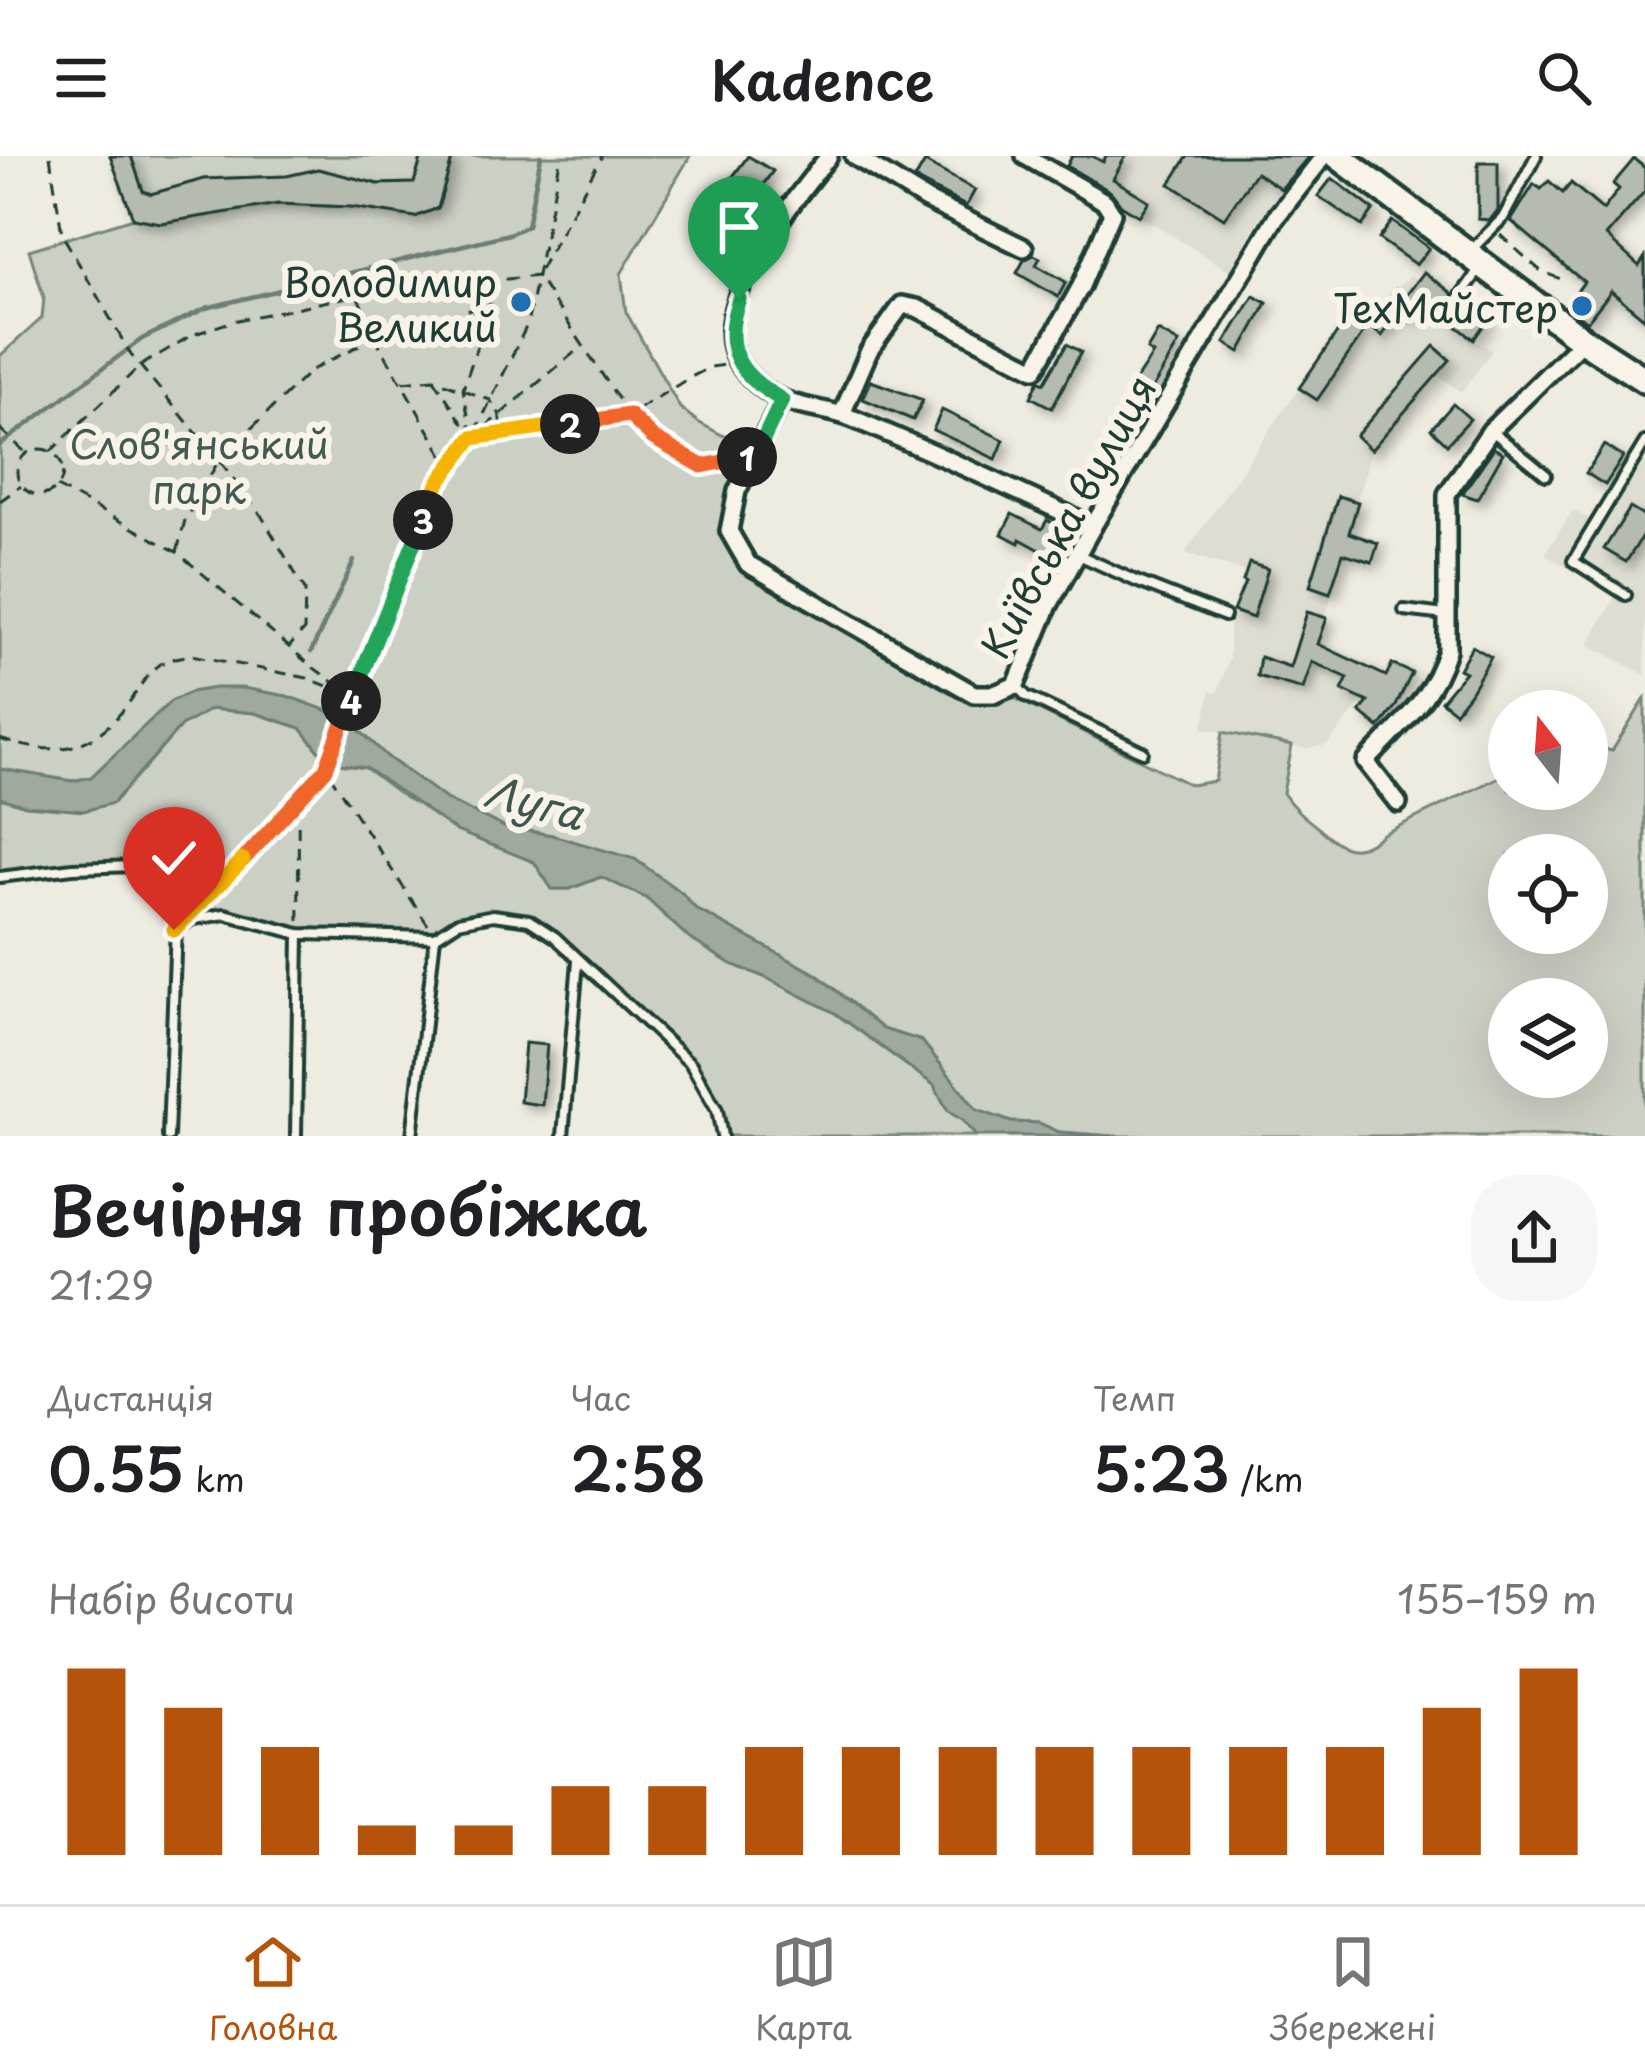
<!DOCTYPE html>
<html lang="uk">
<meta charset="utf-8">
<style>
body{margin:0;font-family:"Playpen Sans",sans-serif;background:#f6f6f6;color:#202124;height:100vh;display:flex;flex-direction:column;font-size:45px;white-space:nowrap}
*{box-sizing:border-box;margin:0}
p{font-size:39px;color:#757577}
.icon{flex:none;width:66px;height:66px;fill:none;stroke:currentColor;stroke-width:2;stroke-linecap:round;stroke-linejoin:round}
.map{position:relative;height:980px;overflow:hidden}
.sheet{display:flex;flex-direction:column;background:#fff;flex:1}
.sheet>*{flex:none}
.needle{width:78px;rotate:343deg}
.controls{position:absolute;left:1488px;top:534px;display:grid;gap:24px}
.controls a{display:grid;place-items:center;width:120px;height:120px;border-radius:50%;background:#fff;box-shadow:0 12px 48px #0002;font-size:60px}
.pin{position:absolute;display:grid;place-items:center;width:102px;height:102px;color:#fff;margin:-123px -51px;border-radius:50% 50% 50% 0;rotate:-45deg;box-shadow:0 0 12px #0007}
.pin .icon{rotate:45deg}
.km{position:absolute;width:60px;height:60px;margin:-30px;border-radius:50%;background:#222;color:#fff;font-size:33px;line-height:60px;text-align:center}
.round{display:grid;place-items:center;flex:none;width:126px;height:126px;border-radius:48px;background:#f6f6f6}
.headline{display:flex;align-items:center;justify-content:space-between;height:204px;padding:0 48px}
h1{font-size:66px;font-weight:600;line-height:90px}
.metrics{display:grid;grid-template-columns:repeat(3,1fr);gap:18px;height:204px;padding:12px 48px}
.metrics div{display:grid;align-content:center}
.metrics b{font-size:60px;font-weight:600}
.metrics small{font-size:33px;font-weight:400}
.metrics p{font-size:33px}
.chart{height:336px;padding:24px 48px}
.chart p{display:flex;justify-content:space-between}
.chart svg{width:100%;height:216px;margin-top:12px;stroke:#b45309;stroke-width:6}
header{display:flex;justify-content:space-between;align-items:center;height:156px;padding:0 48px;background:#fff;font-size:54px;font-weight:600}
.dock{display:flex;justify-content:space-around;align-items:center;height:168px;border-top:3px solid #e0e0e0;background:#fff;font-size:33px;color:#757577}
.dock a{display:grid;justify-items:center;gap:6px}
.dock .active{color:#b45309}
.map>svg:first-child{display:block}
.built{fill:#ddddd2}
.green{fill:#cccfc4;stroke:#76867c;stroke-width:3;fill-rule:evenodd}
.water{fill:#9fa99f;stroke:#6c7e74;stroke-width:3}
.lines{fill:none;stroke-linecap:round;stroke-linejoin:round}
.stream{stroke:#6c7e74;stroke-width:4.5}
.building{fill:#b5bbb0;stroke:#1f3d34;stroke-width:3;filter:url(#shadow)}
.service-casing{stroke:#1f3d34;stroke-width:16}
.minor-casing{stroke:#1f3d34;stroke-width:24}
.primary-casing{stroke:#1f3d34;stroke-width:33}
.path{stroke:#1f3d34;stroke-width:3;stroke-dasharray:12 9;stroke-linecap:butt}
.service{stroke:#f7f3e8;stroke-width:8}
.minor{stroke:#f7f3e8;stroke-width:15}
.primary{stroke:#f7f3e8;stroke-width:24}
.split-1-casing{stroke:#fff;stroke-width:24}
.split-2-casing{stroke:#fff;stroke-width:24}
.split-3-casing{stroke:#fff;stroke-width:24}
.split-4-casing{stroke:#fff;stroke-width:24}
.split-5-casing{stroke:#fff;stroke-width:24}
.split-6-casing{stroke:#fff;stroke-width:24}
.split-1{stroke:#22a559;stroke-width:15}
.split-2{stroke:#f0652b;stroke-width:15}
.split-3{stroke:#f5b400;stroke-width:15}
.split-4{stroke:#22a559;stroke-width:15}
.split-5{stroke:#f0652b;stroke-width:15}
.split-6{stroke:#f5b400;stroke-width:15}
.poi-dot{fill:#1f6fb2;stroke:#f7f3e8;stroke-width:4.5}
.labels{text-anchor:middle;dominant-baseline:central;stroke-width:12;stroke-linejoin:round;paint-order:stroke}
.poi-label{font-size:39px;fill:#1f3d34;stroke:#f7f3e8;text-anchor:end}
.park-label{font-size:39px;fill:#425a51;stroke:#f7f3e8}
.street-label{font-size:39px;fill:#1f3d34;stroke:#f7f3e8}
.water-label{font-size:42px;font-style:italic;fill:#3f584f;stroke:#f7f3e8}
</style>
<header><svg class="icon" aria-label="menu" viewBox="0 0 24 24"><path d="M4 6h16M4 12h16M4 18h16"/></svg>Kadence<svg class="icon" aria-label="search" viewBox="0 0 24 24"><circle cx="10" cy="10" r="6"/><path d="M15 15l6 6"/></svg></header>
<div class="map">
<svg width="1645" height="980" viewBox="0 0 1645 980">
<defs>
<filter id="shadow"><feDropShadow dx="6" dy="6" stdDeviation="6" flood-color="#0004"/></filter>
</defs>
<rect width="100%" height="100%" fill="#eeece1"/>
<filter id="ink" filterUnits="userSpaceOnUse"><feTurbulence type="fractalNoise" baseFrequency=".00833" numOctaves="2"/><feDisplacementMap in="SourceGraphic" scale="24" xChannelSelector="R" yChannelSelector="G"/><feConvolveMatrix kernelMatrix="1 2 1 2 8 2 1 2 1" color-interpolation-filters="sRGB"/></filter>
<g filter="url(#ink)">
<g class="built">
<path d="M 1106,0 L 1263,0 L 1256,16 L 1281,33 L 1253,73 L 1230,115 L 1089,29 Z"/>
<path d="M 1424,116 L 1488,163 L 1474,183 L 1492,195 L 1461,236 L 1437,219 L 1371,294 L 1318,489 L 1375,514 L 1358,551 L 1327,589 L 1306,593 L 1203,572 L 1210,535 L 1217,537 L 1229,503 L 1229,470 L 1246,416 L 1185,397 L 1348,161 L 1366,173 L 1396,133 L 1411,119 L 1418,124 Z"/>
<path d="M 1645,297 L 1645,519 L 1588,488 L 1615,441 L 1545,398 L 1573,354 L 1591,364 L 1623,311 L 1632,317 Z"/>
</g>
<g class="green">
<path d="M 131,0 L 422,0 L 414,27 L 378,28 L 318,13 L 287,20 L 204,23 L 151,38 L 143,35 Z"/>
<path d="M 453,0 L 690,0 L 621,118 L 626,156 L 680,252 L 698,266 L 722,279 L 756,286 L 726,340 L 721,376 L 741,413 L 968,544 L 1014,542 L 1191,629 L 1215,625 L 1223,576 L 1292,590 L 1283,637 C 1293,652 1303,660 1317,671 C 1343,693 1354,702 1383,678 L 1499,621 L 1509,612 L 1509,633 L 1587,633 L 1587,588 L 1612,595 L 1645,543 L 1645,980 L 1113,980 L 1059,976 L 1039,967 L 1011,966 L 977,954 L 922,885 L 883,873 L 816,818 L 696,753 L 682,737 L 552,679 L 504,671 L 446,643 L 389,602 L 345,561 L 191,536 L 171,545 L 91,621 L 72,625 L 0,613 L 0,200 L 42,162 L 44,142 L 29,94 L 133,62 L 161,67 L 278,48 L 352,51 L 415,61 L 438,51 ZM 1509,699 L 1587,699 L 1587,777 L 1509,777 ZM 1509,843 L 1587,843 L 1587,921 L 1509,921 Z"/>
<path d="M 211,553 L 255,557 L 301,572 L 328,606 L 366,612 L 404,641 L 534,706 L 552,733 L 570,733 L 601,721 L 646,742 L 689,782 L 731,808 L 767,822 L 835,857 L 934,929 L 948,955 L 963,965 L 976,980 L 722,980 L 717,954 L 691,908 L 578,803 L 529,764 L 493,759 L 458,766 L 435,781 L 299,778 L 225,758 L 194,763 L 174,774 L 177,745 L 169,709 L 73,712 L 0,721 L 0,642 L 26,650 L 143,614 L 181,570 Z"/>
</g>
<path class="water" d="M 215,532 L 243,532 L 287,540 L 345,561 L 389,602 L 446,643 L 504,671 L 552,679 L 635,703 L 682,737 L 696,753 L 816,818 L 883,873 L 922,885 L 977,954 L 1011,966 L 1039,967 L 1059,976 L 1113,980 L 976,980 L 963,965 L 948,955 L 934,929 L 835,857 L 767,822 L 731,808 L 689,782 L 646,742 L 601,721 L 570,733 L 552,733 L 534,706 L 456,675 L 366,612 L 328,606 L 301,572 L 255,557 L 211,553 L 181,570 L 113,647 L 84,655 L 26,650 L 0,642 L 0,613 L 72,625 L 91,621 L 171,545 L 191,536 Z"/>
<g class="lines">
<g class="stream">
<path d="M 0,289 L 142,183 L 206,152 L 509,78 L 527,70 L 541,0"/>
<path d="M 311,496 L 354,405"/>
</g>
</g>
<g class="building">
<path d="M 110,0 L 131,0 L 143,35 L 151,38 L 204,23 L 287,20 L 318,13 L 378,28 L 414,27 L 422,0 L 453,0 L 438,52 L 415,61 L 352,51 L 278,48 L 161,67 L 133,62 Z"/>
<path d="M 748,0 L 773,15 L 755,40 L 731,23 Z"/>
<path d="M 1072,0 L 1092,0 L 1103,6 L 1106,0 L 1126,0 L 1113,23 L 1149,45 L 1139,60 L 1121,49 L 1111,36 L 1067,10 Z"/>
<path d="M 1188,0 L 1309,0 L 1281,33 L 1256,16 L 1224,62 L 1170,28 Z"/>
<path d="M 1634,3 L 1645,12 L 1645,35 L 1606,80 L 1639,110 L 1645,101 L 1645,163 L 1611,135 L 1587,166 L 1566,150 L 1584,126 L 1511,65 L 1534,28 L 1541,33 L 1549,25 L 1563,37 L 1571,27 L 1603,54 L 1619,33 L 1613,28 Z"/>
<path d="M 925,6 L 975,34 L 966,50 L 915,23 Z"/>
<path d="M 1478,6 L 1498,6 L 1498,54 L 1490,64 L 1478,63 Z"/>
<path d="M 1332,22 L 1374,54 L 1362,70 L 1318,40 Z"/>
<path d="M 1392,65 L 1429,92 L 1416,109 L 1379,83 Z"/>
<path d="M 1034,99 L 1040,102 L 1036,109 L 1066,126 L 1058,141 L 1017,117 L 1024,104 Z"/>
<path d="M 1424,116 L 1452,137 L 1453,148 L 1459,150 L 1466,147 L 1488,163 L 1474,183 L 1452,167 L 1455,163 L 1426,141 L 1411,162 L 1400,154 L 1382,180 L 1369,171 L 1396,133 L 1406,140 Z"/>
<path d="M 1254,140 L 1267,147 L 1240,196 L 1225,187 Z"/>
<path d="M 1348,161 L 1366,173 L 1317,244 L 1299,232 Z"/>
<path d="M 1158,175 L 1179,187 L 1149,238 L 1133,228 L 1153,198 L 1147,194 Z"/>
<path d="M 1067,188 L 1081,196 L 1052,252 L 1031,241 L 1039,224 L 1044,227 Z"/>
<path d="M 1434,190 L 1450,204 L 1371,294 L 1356,280 Z"/>
<path d="M 871,225 L 923,244 L 913,264 L 863,243 Z"/>
<path d="M 1453,248 L 1470,263 L 1447,288 L 1431,273 Z"/>
<path d="M 942,254 L 1004,284 L 996,303 L 933,274 Z"/>
<path d="M 1604,289 L 1623,301 L 1605,329 L 1586,317 Z"/>
<path d="M 1494,292 L 1503,297 L 1477,343 L 1462,338 Z"/>
<path d="M 1338,340 L 1358,346 L 1349,377 L 1378,387 L 1372,406 L 1343,397 L 1330,437 L 1310,430 Z"/>
<path d="M 1630,352 L 1645,361 L 1645,376 L 1626,406 L 1604,393 Z"/>
<path d="M 1012,358 L 1042,373 L 1047,364 L 1067,375 L 1053,401 L 1020,383 L 1019,387 L 1002,378 Z"/>
<path d="M 1249,407 L 1268,413 L 1253,462 L 1233,455 L 1245,426 L 1243,425 Z"/>
<path d="M 1307,456 L 1327,462 L 1318,488 L 1386,520 L 1392,508 L 1412,517 L 1396,550 L 1379,572 L 1360,556 L 1368,546 L 1342,534 L 1348,522 L 1312,506 L 1303,533 L 1257,520 L 1260,501 L 1290,511 Z"/>
<path d="M 1472,490 L 1491,501 L 1470,537 L 1455,556 L 1441,545 L 1465,516 L 1459,513 Z"/>
<path d="M 525,887 L 547,889 L 542,949 L 520,946 Z"/>
</g>
<g class="lines">
<defs>
<g id="service">
<path d="M 1469,96 L 1503,62 L 1536,0"/>
<path d="M 1459,142 L 1479,114"/>
<path d="M 1492,275 L 1546,319"/>
<path d="M 1079,399 L 1136,425 L 1225,460"/>
<path d="M 1626,439 L 1573,405 L 1645,286"/>
<path d="M 1404,454 L 1445,459"/>
<path d="M 1017,530 L 1026,540 L 1143,596"/>
<path d="M 0,721 L 73,712 L 169,709 L 177,745 L 168,980"/>
<path d="M 174,774 L 194,763 L 225,758 L 299,778 L 435,781 L 458,766 L 493,759 L 529,764 L 555,781 L 691,908 L 717,954 L 722,980"/>
<path d="M 296,980 L 299,778"/>
<path d="M 412,980 L 435,781"/>
<path d="M 563,980 L 578,805"/>
</g>
<g id="minor">
<path d="M 829,0 C 796,41 718,135 732,191 C 737,213 761,234 781,243 C 803,253 829,253 851,262 C 933,295 1013,334 1093,370"/>
<path d="M 854,0 L 926,44 L 1024,92"/>
<path d="M 782,244 L 737,335 L 729,375 L 748,408 L 974,538 L 995,538 L 1016,529 L 1049,449 L 1093,370 L 1276,61 L 1324,0"/>
<path d="M 842,258 L 869,195 L 902,149 L 917,152 L 1035,213 L 1081,130 L 1112,57 L 1105,46 L 1025,0"/>
<path d="M 1398,647 L 1366,606 C 1400,569 1432,543 1447,494 L 1447,338 L 1491,274 L 1583,184"/>
</g>
<path id="primary" d="M 1338,0 L 1583,184 L 1645,224"/>
</defs>
<use href="#service" class="service-casing"/>
<use href="#minor" class="minor-casing"/>
<use href="#primary" class="primary-casing"/>
<g class="path">
<path d="M 50,0 L 62,78 L 131,199 L 219,304 L 261,359 L 305,434 L 304,474 L 290,490"/>
<path d="M 1500,79 L 1542,116 L 1566,125"/>
<path d="M 540,114 L 602,0"/>
<path d="M 358,141 L 375,181 L 450,311"/>
<path d="M 434,223 L 471,280"/>
<path d="M 403,226 L 434,223 L 490,244 L 499,257 L 504,277"/>
<path d="M 0,273 L 25,296"/>
<path d="M 475,277 L 527,169 L 561,0"/>
<path d="M 472,280 L 463,233 L 491,148 L 495,123"/>
<path d="M 474,282 L 629,259 L 689,222 L 711,211 L 725,209"/>
<circle cx="40" cy="316" r="23"/>
<path d="M 50,296 L 140,210 L 192,179 L 233,165 L 357,139 L 537,120 L 629,259 L 654,282 L 702,310 L 737,303"/>
<path d="M 57,331 L 177,396 L 310,509 L 348,537"/>
<path d="M 0,345 L 21,330"/>
<path d="M 177,396 L 185,364 L 219,304 L 310,215 L 375,181 L 491,148"/>
<path d="M 0,583 C 54,601 91,597 127,549 C 136,538 145,520 156,511 C 166,503 180,501 192,499 L 307,522 L 350,539"/>
<path d="M 298,648 L 299,770"/>
<path d="M 196,752 L 298,647 L 325,615"/>
<path d="M 428,769 L 326,613 L 327,607 L 438,326 L 472,282 L 581,191"/>
</g>
<use href="#service" class="service"/>
<use href="#minor" class="minor"/>
<use href="#primary" class="primary"/>
</g>
</g>
<g class="lines" filter="url(#ink)">
<defs>
<path id="split-1" d="M 739,143 C 721,192 738,219 782,244 L 756,299 L 747,301"/>
<path id="split-2" d="M 570,268 L 629,259 L 653,282 L 702,310 L 747,301"/>
<path id="split-3" d="M 423,364 L 439,326 L 472,282 L 570,268"/>
<path id="split-4" d="M 351,545 L 423,364"/>
<path id="split-5" d="M 243,704 L 326,613 L 351,545"/>
<path id="split-6" d="M 174,774 L 243,704"/>
</defs>
<use href="#split-1" class="split-1-casing"/>
<use href="#split-2" class="split-2-casing"/>
<use href="#split-3" class="split-3-casing"/>
<use href="#split-4" class="split-4-casing"/>
<use href="#split-5" class="split-5-casing"/>
<use href="#split-6" class="split-6-casing"/>
<use href="#split-1" class="split-1"/>
<use href="#split-2" class="split-2"/>
<use href="#split-3" class="split-3"/>
<use href="#split-4" class="split-4"/>
<use href="#split-5" class="split-5"/>
<use href="#split-6" class="split-6"/>
</g>
<g class="poi-dot">
<circle cx="521" cy="146" r="12"/>
<circle cx="1582" cy="150" r="12"/>
</g>
<g class="labels">
<g class="poi-label">
<text x="497" y="124">Володимир<tspan x="497" dy="45">Великий</tspan></text>
<text x="1558" y="150">ТехМайстер</text>
</g>
<g class="park-label">
<text x="199" y="286">Слов'янський<tspan x="199" dy="45">парк</tspan></text>
</g>
<g class="street-label">
<text transform="translate(1067 360) rotate(-61)">Київська вулиця</text>
</g>
<g class="water-label">
<text transform="translate(535 645) rotate(15)">Луга</text>
</g>
</g>
</svg>
<div class="controls">
<a><svg class="needle" viewBox="-14 -14 28 28"><path d="M0-13l5 13h-10z" fill="#e53935"/><path d="M0 13l5-13h-10z" fill="#757577"/></svg></a>
<a><svg class="icon" aria-label="locate" viewBox="0 0 24 24"><circle cx="12" cy="12" r="6"/><path d="M12 2v4M12 18v4M2 12h4M18 12h4"/></svg></a>
<a><svg class="icon" aria-label="layers" viewBox="0 0 24 24"><path d="M12 4l9 5-9 5-9-5zM3 14l9 5 9-5"/></svg></a>
</div>
<div class="pin" style="left:739px;top:143px;background:#1e9e55"><svg class="icon" aria-label="arrive" viewBox="0 0 24 24"><path d="M6 21V4h12l-3 4 3 4H6"/></svg></div>
<div class="pin" style="left:174px;top:774px;background:#d93025"><svg class="icon" aria-label="check" viewBox="0 0 24 24"><path d="M5 12l5 5 9-10"/></svg></div>
<b class="km" style="left:747px;top:301px">1</b>
<b class="km" style="left:570px;top:268px">2</b>
<b class="km" style="left:423px;top:364px">3</b>
<b class="km" style="left:351px;top:545px">4</b>
</div>
<section class="sheet">
<div class="headline"><div><h1>Вечірня пробіжка</h1><p>21:29</p></div><a class="round"><svg class="icon" aria-label="share" viewBox="0 0 24 24"><path d="M12 15V3M7 8l5-5 5 5M5 13v7h14v-7"/></svg></a></div>
<div class="metrics">
<div><p>Дистанція</p><b>0.55<small> km</small></b></div>
<div><p>Час</p><b>2:58</b></div>
<div><p>Темп</p><b>5:23<small> /km</small></b></div>
</div>
<div class="chart"><p><span>Набір висоти</span>155–159 m</p>
<svg viewBox="0 0 160 44" preserveAspectRatio="none"><path d="M5 44V6M15 44V14M25 44V22M35 44V38M45 44V38M55 44V30M65 44V30M75 44V22M85 44V22M95 44V22M105 44V22M115 44V22M125 44V22M135 44V22M145 44V14M155 44V6"/></svg>
</div>
</section>
<nav class="dock">
<a class="active"><svg class="icon" aria-label="home" viewBox="0 0 24 24"><path d="M3 11l9-7 9 7M6 9v11h12V9"/></svg>Головна</a>
<a><svg class="icon" aria-label="map" viewBox="0 0 24 24"><path d="M3 6l6-2 6 2 6-2v14l-6 2-6-2-6 2zM9 4v14M15 6v14"/></svg>Карта</a>
<a><svg class="icon" aria-label="saved" viewBox="0 0 24 24"><path d="M7 4h10v16l-5-4-5 4z"/></svg>Збережені</a>
</nav>
